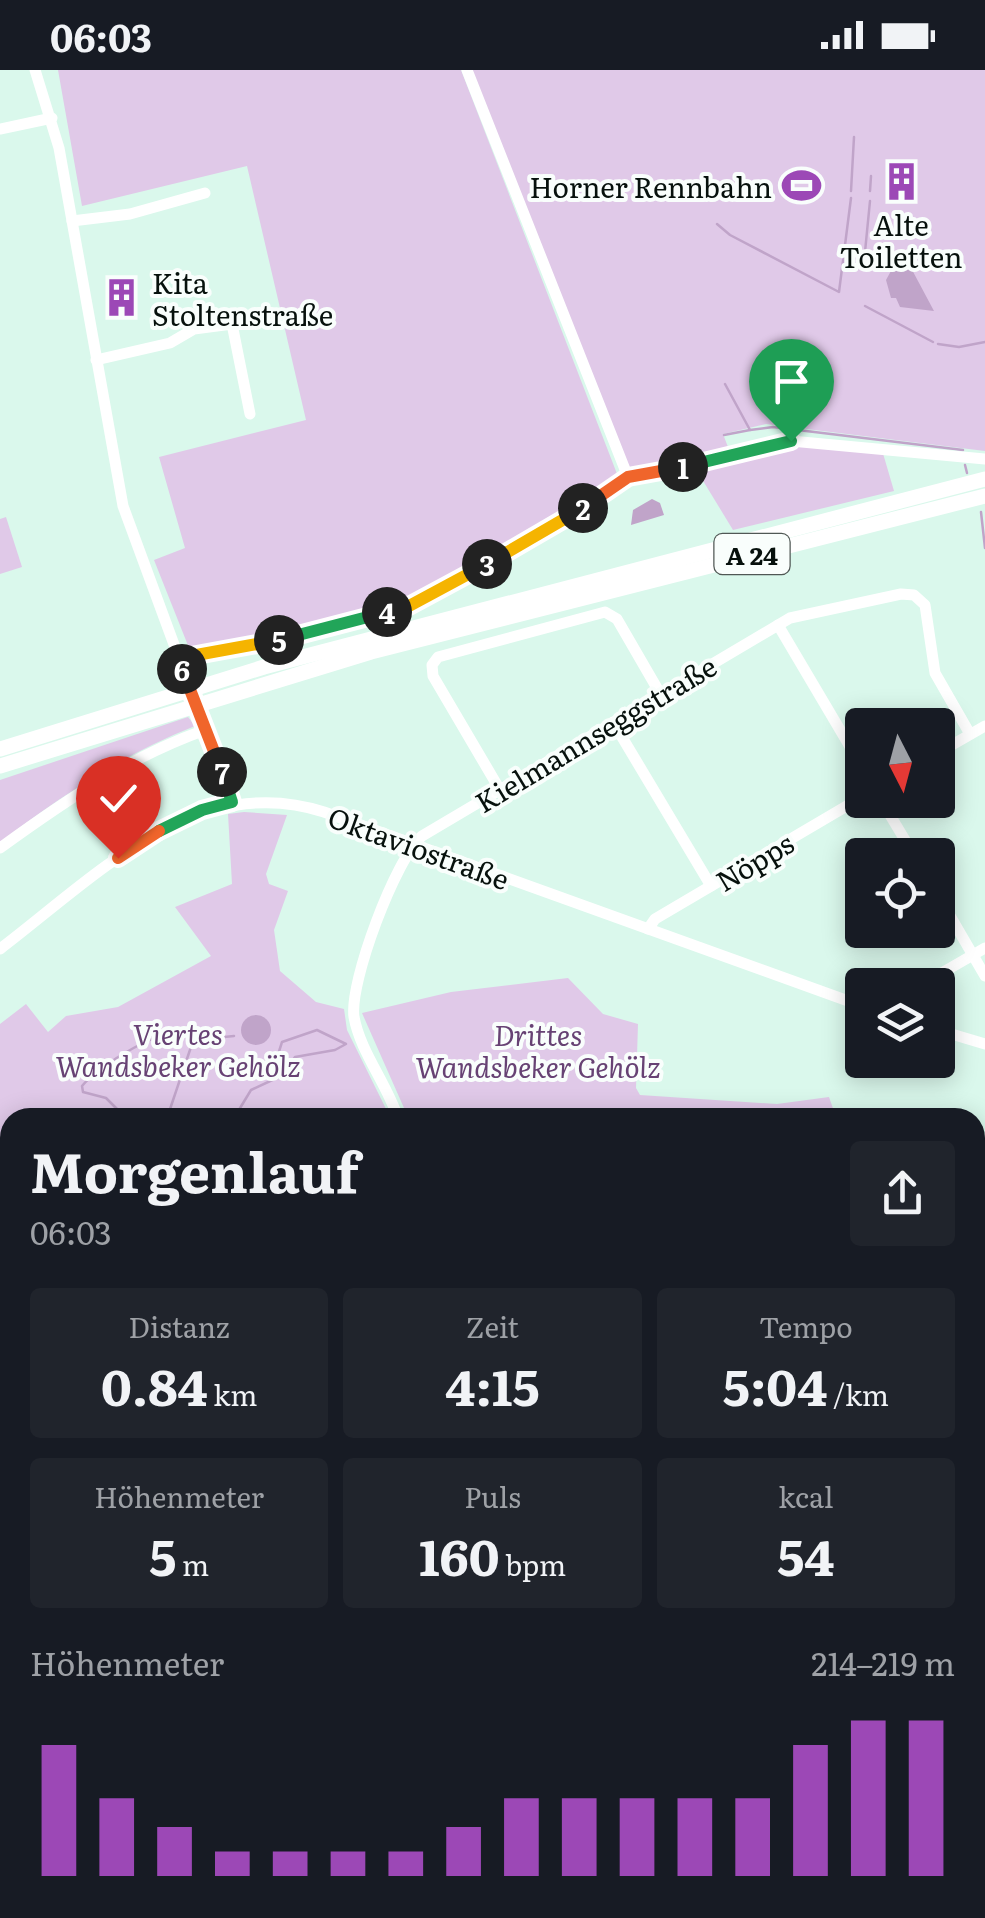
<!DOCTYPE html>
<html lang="de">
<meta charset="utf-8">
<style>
body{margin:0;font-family:Literata,serif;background:#20242c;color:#f1f3f6;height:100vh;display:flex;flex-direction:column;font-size:38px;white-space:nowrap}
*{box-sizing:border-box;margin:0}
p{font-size:32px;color:#9ea1a6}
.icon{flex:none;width:55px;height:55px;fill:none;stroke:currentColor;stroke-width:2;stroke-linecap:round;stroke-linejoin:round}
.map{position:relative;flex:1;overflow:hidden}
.side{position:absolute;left:0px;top:1038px;width:985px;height:812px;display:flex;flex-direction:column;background:#171b24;border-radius:30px 30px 0 0;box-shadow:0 5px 25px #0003}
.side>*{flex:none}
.needle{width:65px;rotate:174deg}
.tools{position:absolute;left:845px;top:638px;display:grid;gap:20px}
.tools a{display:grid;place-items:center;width:110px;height:110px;border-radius:10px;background:#171b24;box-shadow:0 5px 25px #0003;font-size:50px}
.pin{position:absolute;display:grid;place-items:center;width:85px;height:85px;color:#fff;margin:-102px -42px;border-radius:50% 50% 50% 0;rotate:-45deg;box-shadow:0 0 10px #0007}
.pin .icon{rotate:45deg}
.km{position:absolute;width:50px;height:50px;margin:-25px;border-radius:50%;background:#222;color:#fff;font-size:28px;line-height:50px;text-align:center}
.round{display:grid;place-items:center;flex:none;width:105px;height:105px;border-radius:10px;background:#20242c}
.headline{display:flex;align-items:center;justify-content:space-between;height:170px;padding:0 30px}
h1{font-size:55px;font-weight:700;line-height:75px}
.metrics{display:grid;grid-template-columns:repeat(3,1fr);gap:15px;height:170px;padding:10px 30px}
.metrics div{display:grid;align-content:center;border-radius:10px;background:#20242c;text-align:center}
.metrics b{font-size:50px;font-weight:700}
.metrics small{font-size:28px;font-weight:400}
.metrics p{font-size:28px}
.chart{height:280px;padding:20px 30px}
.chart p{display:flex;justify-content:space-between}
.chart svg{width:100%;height:180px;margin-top:10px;stroke:#9c48b6;stroke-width:6}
.status{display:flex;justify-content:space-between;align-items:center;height:70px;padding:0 50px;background:#171b24;direction:ltr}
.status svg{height:28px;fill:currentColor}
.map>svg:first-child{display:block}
.built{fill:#c7eedf}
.green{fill:#e0c9e8}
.water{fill:#c0a4c9}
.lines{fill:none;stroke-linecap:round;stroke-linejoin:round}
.stream{stroke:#c0a4c9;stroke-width:2.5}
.minor{stroke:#fff;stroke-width:11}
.major{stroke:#fff;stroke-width:14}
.highway{stroke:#fff;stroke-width:15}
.rail-casing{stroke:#798e86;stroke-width:6}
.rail{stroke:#f9fefc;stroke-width:2.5;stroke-dasharray:8;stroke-linecap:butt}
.split-1-casing{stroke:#fff;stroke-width:20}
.split-2-casing{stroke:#fff;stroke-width:20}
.split-3-casing{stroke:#fff;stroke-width:20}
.split-4-casing{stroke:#fff;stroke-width:20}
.split-5-casing{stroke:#fff;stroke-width:20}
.split-6-casing{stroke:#fff;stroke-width:20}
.split-7-casing{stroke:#fff;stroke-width:20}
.split-8-casing{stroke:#fff;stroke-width:20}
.split-9-casing{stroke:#fff;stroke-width:20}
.split-1{stroke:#22a559;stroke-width:12}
.split-2{stroke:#f0652b;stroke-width:12}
.split-3{stroke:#f5b400;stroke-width:12}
.split-4{stroke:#f5b400;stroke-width:12}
.split-5{stroke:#22a559;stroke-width:12}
.split-6{stroke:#f5b400;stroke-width:12}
.split-7{stroke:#f0652b;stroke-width:12}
.split-8{stroke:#22a559;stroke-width:12}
.split-9{stroke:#f0652b;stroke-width:12}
.labels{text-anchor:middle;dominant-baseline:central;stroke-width:8;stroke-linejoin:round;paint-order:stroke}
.shield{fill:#f9fefc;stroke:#505855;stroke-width:2.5}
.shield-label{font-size:25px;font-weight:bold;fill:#07110d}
.poi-label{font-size:28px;fill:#07110d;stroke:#f9fefc;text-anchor:end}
.street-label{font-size:28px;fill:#07110d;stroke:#f9fefc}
.park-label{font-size:28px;font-style:italic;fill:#674274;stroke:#f9fefc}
</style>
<div class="status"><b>06:03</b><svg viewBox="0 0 49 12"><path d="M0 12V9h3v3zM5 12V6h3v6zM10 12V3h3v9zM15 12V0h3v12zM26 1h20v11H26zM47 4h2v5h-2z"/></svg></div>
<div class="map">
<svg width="985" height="1848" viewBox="0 0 985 1848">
<rect width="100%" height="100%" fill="#daf8ec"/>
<g class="built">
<path d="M 985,1591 L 985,1848 L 446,1848 L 461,1840 L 975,1840 L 975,1597 Z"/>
<path d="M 327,1840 L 407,1840 L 417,1848 L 308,1848 Z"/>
</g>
<g class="green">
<path d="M 58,0 L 461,0 L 619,409 L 401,535 L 250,576 L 191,583 L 154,490 L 185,478 L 159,387 L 306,350 L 247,96 L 82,136 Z"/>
<path d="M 468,0 L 985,0 L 985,381 L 766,354 L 723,364 L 728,377 L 634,400 L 628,397 Z"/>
<path d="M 776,375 L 882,380 L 894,421 L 733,460 L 694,396 Z"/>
<path d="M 6,447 L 22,497 L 0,504 L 0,449 Z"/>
<path d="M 188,647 L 195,656 C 123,684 62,726 0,772 L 0,710 Z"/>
<path d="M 244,742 L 287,745 L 266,804 L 269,814 L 288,821 L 274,860 L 280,901 L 316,932 L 344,939 L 347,960 L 390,1047 L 10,1048 L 10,1098 L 0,1096 L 0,954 L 26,934 L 48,962 L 66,946 L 118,937 L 211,886 L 175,837 L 232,814 L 228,744 Z"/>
<path d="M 568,908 L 603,944 L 638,954 L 636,1018 L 640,1025 L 777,1034 L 829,1027 L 836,1047 L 434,1048 L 433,1043 L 408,1047 L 362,943 L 451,922 Z"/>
<path d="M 0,1113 L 10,1117 L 10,1269 L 0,1273 Z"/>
</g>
<g class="water">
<path d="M 902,181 L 934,241 L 900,237 L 896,228 L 891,228 L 886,210 Z"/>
<path d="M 652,429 L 660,433 L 664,445 L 631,455 L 633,440 Z"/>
<circle cx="256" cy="960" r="15"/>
</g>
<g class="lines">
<g class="stream">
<path d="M 851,121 L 854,67"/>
<path d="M 870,121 L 871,106"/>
<path d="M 717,154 L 730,165 L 839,222 L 851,128"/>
<path d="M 869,192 L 864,192 L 870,131"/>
<path d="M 865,236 L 933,272"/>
<path d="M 938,274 L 959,277 L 985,272"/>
<path d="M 725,314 L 750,360 L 773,357 L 963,380"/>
<path d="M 724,365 L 750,360"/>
<path d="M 965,395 L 967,403"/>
<path d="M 981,442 L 985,478"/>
<path d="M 195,970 L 234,966"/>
<path d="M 126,1048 L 106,1028 L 83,1022 L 82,1016 C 98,996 165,954 190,962 L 193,971 L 167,1048"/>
<path d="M 234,1048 L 251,1020 L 281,1006 L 295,987 L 335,980 L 346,974 L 317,960 L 282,972 L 276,991"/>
</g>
<g class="minor">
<path d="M 35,0 L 59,78 L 123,436 L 232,732"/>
<path d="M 467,0 L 628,407"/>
<path d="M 0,59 L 52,48"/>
<path d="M 72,151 L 130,144 L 205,123"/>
<path d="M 96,290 L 170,273 L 194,259 L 232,254 L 250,344"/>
<path d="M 778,555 L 862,697"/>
<path d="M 179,591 L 252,578 L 409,536 L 530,470 L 628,407 L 791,371 L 985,389"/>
<path d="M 613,652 L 711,816"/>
<path d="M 938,683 L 985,656"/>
<path d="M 500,720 L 433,606 L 432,595 L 438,587 L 605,542 L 617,549 L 661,625"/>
<path d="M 881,730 L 914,785"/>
<path d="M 0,778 C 65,731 129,687 205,660"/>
<path d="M 938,825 L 985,906"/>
<path d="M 648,859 L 655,849 L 862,727"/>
<path d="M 0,879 C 95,807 195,700 324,742 L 862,936"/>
<path d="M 921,915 L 985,878"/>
<path d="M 938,960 L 985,974"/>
<path d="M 398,1048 C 387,1014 360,981 354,947 C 349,912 396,788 422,766 L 790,548 L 901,524 L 914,525 L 925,535 L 935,603 L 970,664"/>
<path d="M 975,1140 L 985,1136"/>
<path d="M 975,1374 L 985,1371"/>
<path d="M 975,1383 L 985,1411"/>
<path d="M 0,1526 L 10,1549"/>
<path d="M 975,1555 L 985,1550"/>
<path d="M 0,1766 L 10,1762"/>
<path d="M 133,1840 L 137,1848"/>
<path d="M 239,1840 L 242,1848"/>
<path d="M 293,1848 L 312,1840"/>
</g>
<g class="major">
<path d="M 975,1225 L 985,1231"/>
<path d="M 0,1348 L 10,1344"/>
</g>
<g class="highway">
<path d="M 0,679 L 264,597 L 985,409"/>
<path d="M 0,696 L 371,582 L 985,426"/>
</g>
<defs>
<g id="rail">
<path d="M 975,1650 L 985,1643"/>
<path d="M 531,1848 L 552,1840"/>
</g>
</defs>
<use href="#rail" class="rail-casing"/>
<use href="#rail" class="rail"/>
</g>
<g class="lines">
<defs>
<path id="split-1" d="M 683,397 L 791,371"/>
<path id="split-2" d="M 583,438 L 628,407 L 683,397"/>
<path id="split-3" d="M 487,494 L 583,438"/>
<path id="split-4" d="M 387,542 L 409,536 L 487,494"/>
<path id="split-5" d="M 279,570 L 387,542"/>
<path id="split-6" d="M 182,599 L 179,592 L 191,586 L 279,570"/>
<path id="split-7" d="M 182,599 L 222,702"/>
<path id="split-8" d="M 159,761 L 202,740 L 232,732 L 222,702"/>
<path id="split-9" d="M 118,788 L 159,761"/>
</defs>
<use href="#split-1" class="split-1-casing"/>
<use href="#split-2" class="split-2-casing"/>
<use href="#split-3" class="split-3-casing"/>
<use href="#split-4" class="split-4-casing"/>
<use href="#split-5" class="split-5-casing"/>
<use href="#split-6" class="split-6-casing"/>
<use href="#split-7" class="split-7-casing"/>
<use href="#split-8" class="split-8-casing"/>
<use href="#split-9" class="split-9-casing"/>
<use href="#split-1" class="split-1"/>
<use href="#split-2" class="split-2"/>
<use href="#split-3" class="split-3"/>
<use href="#split-4" class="split-4"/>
<use href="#split-5" class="split-5"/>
<use href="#split-6" class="split-6"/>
<use href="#split-7" class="split-7"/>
<use href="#split-8" class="split-8"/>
<use href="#split-9" class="split-9"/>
</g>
<defs>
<symbol id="building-bare" viewBox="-9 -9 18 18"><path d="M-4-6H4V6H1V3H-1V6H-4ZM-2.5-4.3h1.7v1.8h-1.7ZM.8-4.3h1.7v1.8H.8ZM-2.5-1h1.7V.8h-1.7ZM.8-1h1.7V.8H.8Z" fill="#9c48b6" stroke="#f9fefc" stroke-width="2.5" paint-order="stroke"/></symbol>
<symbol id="stadium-bare" viewBox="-9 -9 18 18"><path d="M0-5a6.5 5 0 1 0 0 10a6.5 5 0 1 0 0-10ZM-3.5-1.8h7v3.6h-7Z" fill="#9c48b6" stroke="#f9fefc" stroke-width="2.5" paint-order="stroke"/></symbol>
</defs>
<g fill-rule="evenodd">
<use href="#building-bare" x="874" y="84" width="55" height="55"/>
<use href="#stadium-bare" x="774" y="88" width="55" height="55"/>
<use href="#building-bare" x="94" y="200" width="55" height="55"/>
</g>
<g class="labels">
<rect class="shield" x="714.5" y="464" width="75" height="40" rx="8"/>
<g class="shield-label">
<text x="752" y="484">A 24</text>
</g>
<g class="poi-label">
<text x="772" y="116">Horner Rennbahn</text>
<text x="901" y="154" text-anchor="middle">Alte<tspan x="901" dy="32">Toiletten</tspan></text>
<text x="152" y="212" text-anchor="start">Kita<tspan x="152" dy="32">Stoltenstraße</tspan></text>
</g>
<g class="street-label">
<text transform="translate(595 663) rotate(-31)">Kielmannseggstraße</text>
<text transform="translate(419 777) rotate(20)">Oktaviostraße</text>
<text transform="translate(754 791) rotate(-31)">Nöpps</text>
</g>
<g class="park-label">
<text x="178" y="963">Viertes<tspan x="178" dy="32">Wandsbeker Gehölz</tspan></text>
<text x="538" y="964">Drittes<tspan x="538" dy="32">Wandsbeker Gehölz</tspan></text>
</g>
</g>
</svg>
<div class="tools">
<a><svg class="needle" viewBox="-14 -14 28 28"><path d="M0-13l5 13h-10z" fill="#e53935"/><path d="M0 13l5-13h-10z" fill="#9ea1a6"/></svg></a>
<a><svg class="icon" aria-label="locate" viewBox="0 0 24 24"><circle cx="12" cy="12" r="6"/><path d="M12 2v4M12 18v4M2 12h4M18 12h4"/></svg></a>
<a><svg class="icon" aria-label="layers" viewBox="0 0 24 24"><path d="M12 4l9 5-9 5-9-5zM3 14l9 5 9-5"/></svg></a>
</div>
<div class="pin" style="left:791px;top:371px;background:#1e9e55"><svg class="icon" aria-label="arrive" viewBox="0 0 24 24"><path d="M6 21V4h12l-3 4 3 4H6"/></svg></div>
<div class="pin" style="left:118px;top:788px;background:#d93025"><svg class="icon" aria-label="check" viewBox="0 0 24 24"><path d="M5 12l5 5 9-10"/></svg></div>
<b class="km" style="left:683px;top:397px">1</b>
<b class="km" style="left:583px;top:438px">2</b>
<b class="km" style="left:487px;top:494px">3</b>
<b class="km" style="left:387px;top:542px">4</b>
<b class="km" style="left:279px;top:570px">5</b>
<b class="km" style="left:182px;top:599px">6</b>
<b class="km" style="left:222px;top:702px">7</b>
<section class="side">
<div class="headline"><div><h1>Morgenlauf</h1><p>06:03</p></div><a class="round"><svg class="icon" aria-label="share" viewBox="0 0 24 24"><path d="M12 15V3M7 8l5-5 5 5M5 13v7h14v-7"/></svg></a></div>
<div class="metrics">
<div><p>Distanz</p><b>0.84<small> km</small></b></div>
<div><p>Zeit</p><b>4:15</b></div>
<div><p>Tempo</p><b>5:04<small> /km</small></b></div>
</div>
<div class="metrics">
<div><p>Höhenmeter</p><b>5<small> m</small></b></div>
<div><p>Puls</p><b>160<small> bpm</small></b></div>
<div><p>kcal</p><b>54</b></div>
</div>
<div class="chart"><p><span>Höhenmeter</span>214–219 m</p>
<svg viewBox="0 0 160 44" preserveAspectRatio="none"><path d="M5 44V12M15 44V25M25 44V32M35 44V38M45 44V38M55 44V38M65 44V38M75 44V32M85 44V25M95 44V25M105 44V25M115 44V25M125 44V25M135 44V12M145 44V6M155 44V6"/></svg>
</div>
</section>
</div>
